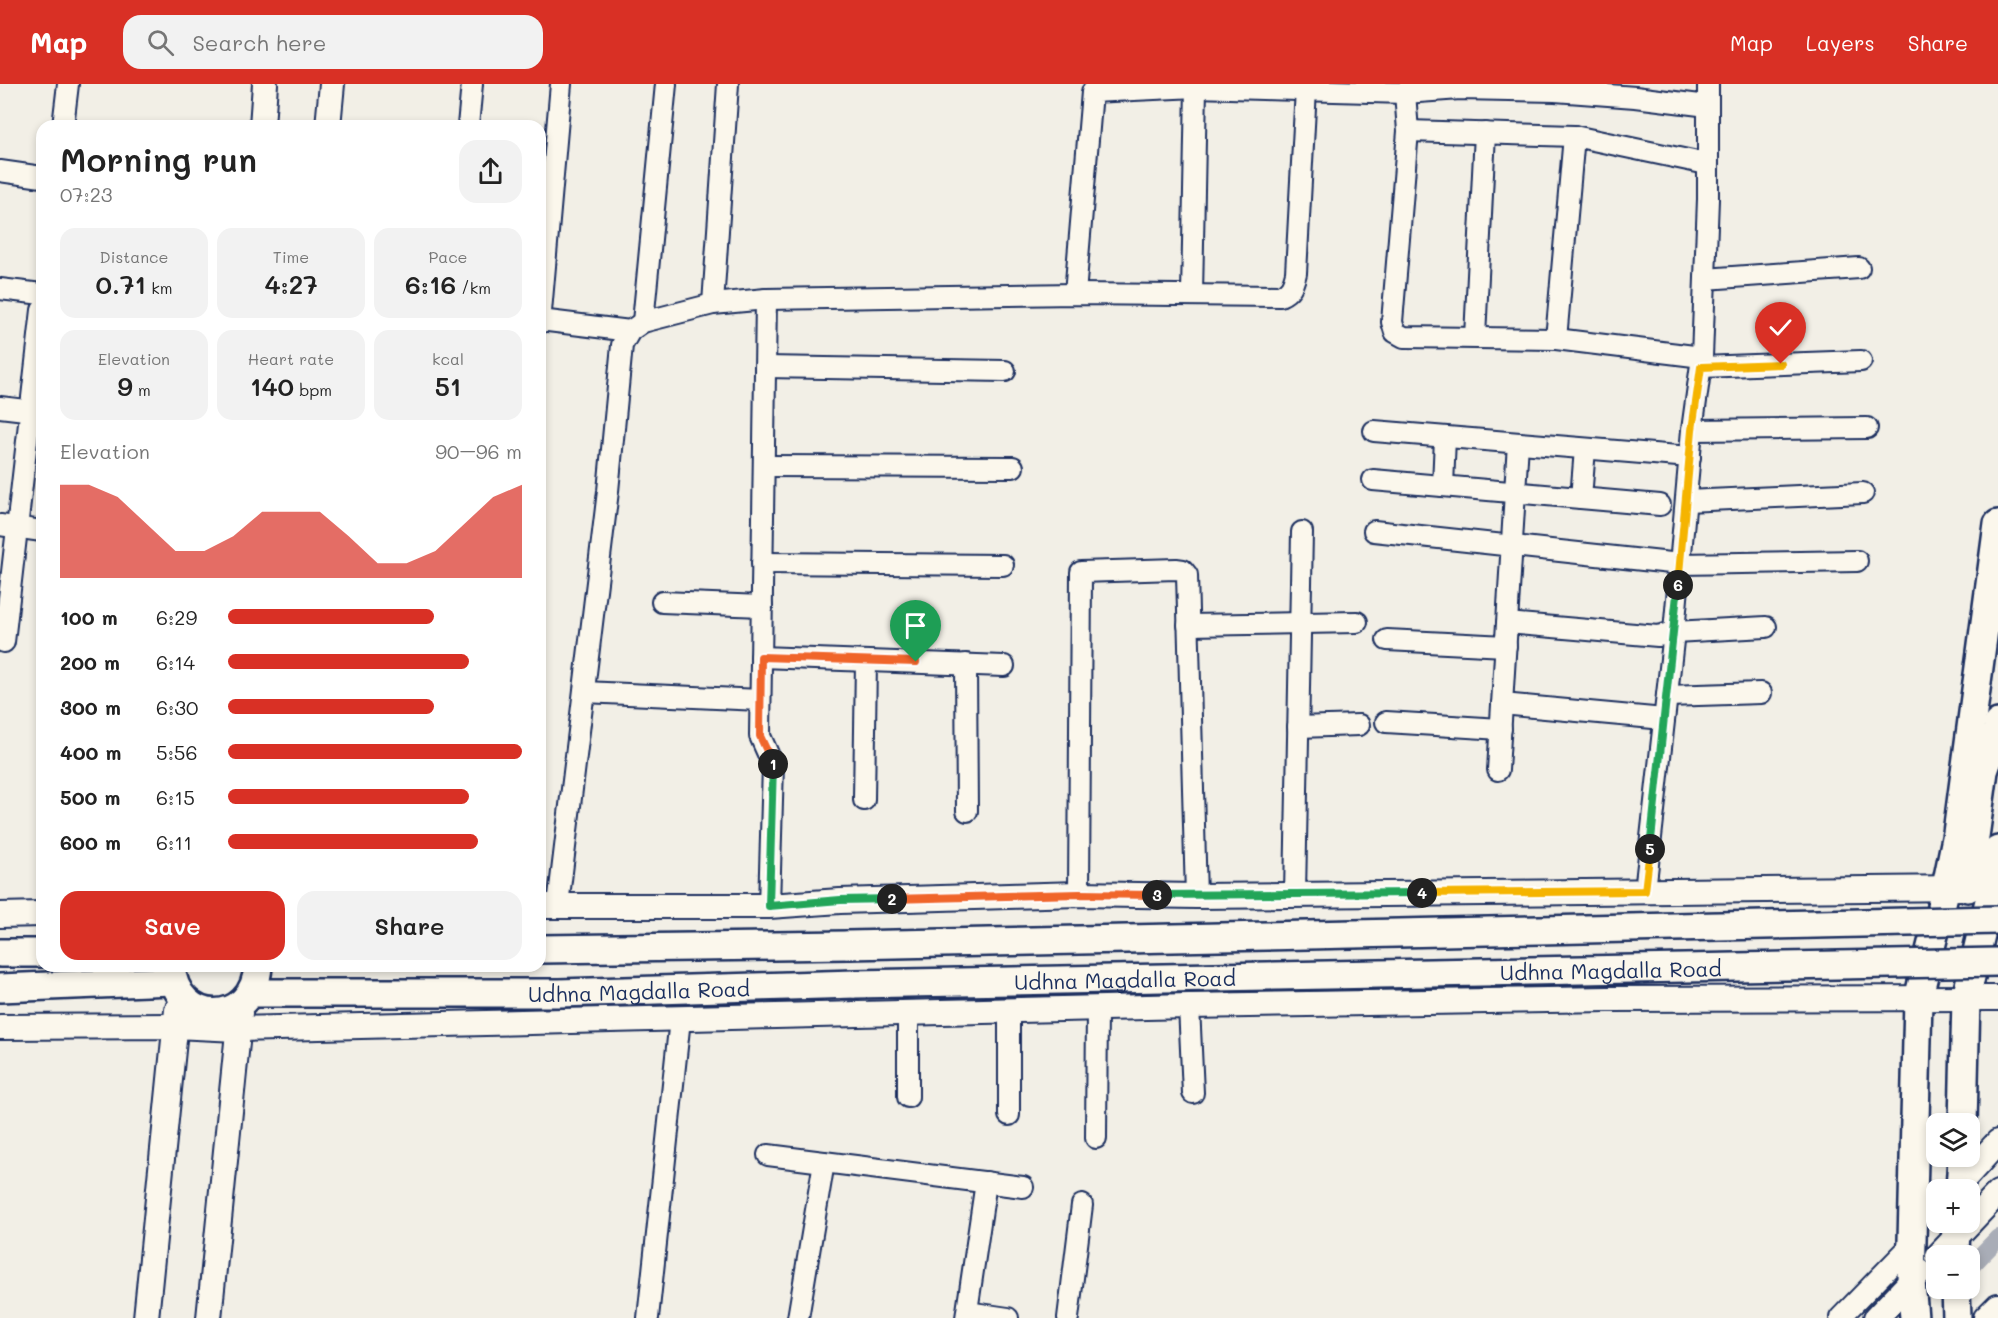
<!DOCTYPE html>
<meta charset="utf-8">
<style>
body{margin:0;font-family:Mali,sans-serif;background:#f2f2f2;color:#222;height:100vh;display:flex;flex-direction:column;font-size:22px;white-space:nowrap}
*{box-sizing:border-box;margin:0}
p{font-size:20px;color:#767676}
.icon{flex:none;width:33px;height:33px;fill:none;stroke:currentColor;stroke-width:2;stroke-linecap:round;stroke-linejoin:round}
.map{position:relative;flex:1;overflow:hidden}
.side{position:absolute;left:36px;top:36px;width:510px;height:852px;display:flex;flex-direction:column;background:#fff;border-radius:18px;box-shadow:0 3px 9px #0003}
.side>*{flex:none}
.buttons{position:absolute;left:1926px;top:1029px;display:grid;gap:12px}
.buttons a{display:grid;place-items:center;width:54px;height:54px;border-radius:12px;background:#fff;box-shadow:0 3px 9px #0003;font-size:30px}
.pin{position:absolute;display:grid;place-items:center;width:51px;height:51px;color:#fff;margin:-62px -26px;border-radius:50% 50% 50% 0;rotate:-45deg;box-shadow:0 0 6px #0007}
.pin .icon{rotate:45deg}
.km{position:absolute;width:30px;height:30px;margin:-15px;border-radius:50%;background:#222;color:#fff;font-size:16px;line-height:30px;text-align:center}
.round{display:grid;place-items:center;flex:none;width:63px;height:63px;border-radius:18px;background:#f2f2f2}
.headline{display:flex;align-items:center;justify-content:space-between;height:102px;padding:0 24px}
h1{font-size:33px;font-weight:600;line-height:45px}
.stats{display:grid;grid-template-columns:repeat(3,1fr);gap:9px;height:102px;padding:6px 24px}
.stats div{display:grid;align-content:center;border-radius:15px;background:#f2f2f2;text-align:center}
.stats b{font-size:26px;font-weight:600}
.stats small{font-size:16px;font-weight:400}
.stats p{font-size:16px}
.chart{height:168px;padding:12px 24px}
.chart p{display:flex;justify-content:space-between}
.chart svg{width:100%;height:108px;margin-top:6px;fill:#d93025;opacity:.7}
.action{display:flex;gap:12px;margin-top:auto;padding:12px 24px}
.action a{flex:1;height:69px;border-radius:18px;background:#d93025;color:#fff;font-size:24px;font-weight:600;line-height:69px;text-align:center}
.action a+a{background:#f2f2f2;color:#222}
ul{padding:0 24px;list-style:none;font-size:20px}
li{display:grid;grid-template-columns:96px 72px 1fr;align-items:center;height:45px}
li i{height:15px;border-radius:8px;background:#d93025}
header{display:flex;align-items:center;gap:36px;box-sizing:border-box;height:84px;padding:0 30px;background:#d93025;color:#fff}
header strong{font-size:28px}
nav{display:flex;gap:33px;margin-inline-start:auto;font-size:21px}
.search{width:420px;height:54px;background:#f2f2f2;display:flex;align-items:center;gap:15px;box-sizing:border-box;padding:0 21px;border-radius:18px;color:#767676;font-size:22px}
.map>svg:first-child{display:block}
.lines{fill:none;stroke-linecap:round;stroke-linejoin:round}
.canal{stroke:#a9adb7;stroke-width:18}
.minor-casing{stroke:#1b2f5e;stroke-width:24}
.tertiary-casing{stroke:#1b2f5e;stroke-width:28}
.secondary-casing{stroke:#1b2f5e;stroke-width:32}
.minor{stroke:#fbf7ec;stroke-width:20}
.tertiary{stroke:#fbf7ec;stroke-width:24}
.secondary{stroke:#fbf7ec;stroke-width:27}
.secondary-bridge-casing{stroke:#1b2f5e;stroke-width:32;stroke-linecap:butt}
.secondary-bridge{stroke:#fbf7ec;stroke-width:27}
.split-1-casing{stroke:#fff;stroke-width:12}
.split-2-casing{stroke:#fff;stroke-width:12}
.split-3-casing{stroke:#fff;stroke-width:12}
.split-4-casing{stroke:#fff;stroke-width:12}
.split-5-casing{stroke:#fff;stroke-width:12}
.split-6-casing{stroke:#fff;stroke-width:12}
.split-7-casing{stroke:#fff;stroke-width:12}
.split-1{stroke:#f0652b;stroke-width:8}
.split-2{stroke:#22a559;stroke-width:8}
.split-3{stroke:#f0652b;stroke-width:8}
.split-4{stroke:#22a559;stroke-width:8}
.split-5{stroke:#f5b400;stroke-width:8}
.split-6{stroke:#22a559;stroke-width:8}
.split-7{stroke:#f5b400;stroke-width:8}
.labels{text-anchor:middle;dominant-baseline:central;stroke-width:6;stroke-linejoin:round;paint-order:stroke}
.street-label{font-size:21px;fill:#1b2f5e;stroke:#fbf7ec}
</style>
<header>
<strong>Map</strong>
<div class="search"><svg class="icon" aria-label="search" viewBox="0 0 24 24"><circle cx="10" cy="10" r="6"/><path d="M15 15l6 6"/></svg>Search here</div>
<nav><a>Map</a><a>Layers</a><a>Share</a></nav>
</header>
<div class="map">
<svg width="1998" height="1234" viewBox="0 0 1998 1234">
<rect width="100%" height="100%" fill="#f2efe6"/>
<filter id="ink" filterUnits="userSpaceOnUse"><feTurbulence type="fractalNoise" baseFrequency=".0167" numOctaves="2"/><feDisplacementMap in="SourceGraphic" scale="12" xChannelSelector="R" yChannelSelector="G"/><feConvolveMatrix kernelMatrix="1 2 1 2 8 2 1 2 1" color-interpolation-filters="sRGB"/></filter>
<g filter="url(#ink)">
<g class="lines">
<path class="canal" d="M 1970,1183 L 1998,1154"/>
<defs>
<g id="minor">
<path d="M 1405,9 L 1408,47 L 1392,238 L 1395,248 L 1404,253 L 1556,255 L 1702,273"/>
<path d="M 63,42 L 68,0"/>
<path d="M 468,42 L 472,0"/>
<path d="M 1408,47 L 1574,52 L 1707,80"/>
<path d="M 0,87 L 42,93"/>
<path d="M 1705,195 L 1859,184"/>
<path d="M 0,205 L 42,210"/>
<path d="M 1075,210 L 1092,8 L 1196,3 L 1405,9 L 1460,5 L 1555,7 L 1635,13 L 1708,22"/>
<path d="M 1192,211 L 1196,3"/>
<path d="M 766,215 L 760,652 L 773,681 L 769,822"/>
<path d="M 713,220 L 728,0"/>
<path d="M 540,236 L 630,247"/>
<path d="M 643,238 L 666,0"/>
<path d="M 540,239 L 561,0"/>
<path d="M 1475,253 L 1485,49"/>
<path d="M 1556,255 L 1574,52"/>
<path d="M 765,283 L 1005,287"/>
<path d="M 1701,283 L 1861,277"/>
<path d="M 0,323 L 42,328"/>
<path d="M 1692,346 L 1867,344"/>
<path d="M 1374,347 L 1690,373"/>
<path d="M 764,382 L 1013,383"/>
<path d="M 1373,396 L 1660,421"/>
<path d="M 1443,402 L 1445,353"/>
<path d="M 1581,414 L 1585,365"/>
<path d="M 1686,417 L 1863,409"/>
<path d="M 0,441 L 42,447"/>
<path d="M 1374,447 L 1680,480 L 1857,477"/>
<path d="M 762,479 L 1003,481"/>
<path d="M 662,518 L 762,522"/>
<path d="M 1507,539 L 1658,552 L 1674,548 L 1766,543"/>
<path d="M 1188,541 L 1357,538"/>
<path d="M 1387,556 L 1506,562"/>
<path d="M 4,558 L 42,226"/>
<path d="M 761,573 L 1004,582"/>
<path d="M 966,580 L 967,727"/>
<path d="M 584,608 L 760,616"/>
<path d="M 1667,612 L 1761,609"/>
<path d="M 1502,620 L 1664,635"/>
<path d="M 1386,638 L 1501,645"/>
<path d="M 1298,643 L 1359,641"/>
<path d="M 1498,686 L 1518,359"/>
<path d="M 864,716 L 866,577"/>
<path d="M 1645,807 L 1674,548 L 1692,346 L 1702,273 L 1708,115 L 1708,0"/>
<path d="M 1079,810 L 1081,488 L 1176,485 L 1183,486 L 1187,491 L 1196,812"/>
<path d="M 1295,810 L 1302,448"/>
<path d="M 558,821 L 608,407 L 622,261 L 630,247 L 643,238 L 713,220 L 766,215 L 1075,210 L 1280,212 C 1291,207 1293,201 1296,189 L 1306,5"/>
<path d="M 1189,922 L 1193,1009"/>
<path d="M 908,1013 L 908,929"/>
<path d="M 1009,1031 L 1009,926"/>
<path d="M 1096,1054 L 1097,923"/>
<path d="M 768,1071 L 1023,1103"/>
<path d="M 967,1228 L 1008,1234"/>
<path d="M 648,1234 L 680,935"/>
<path d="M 798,1234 L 824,1078"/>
<path d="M 966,1234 L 986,1098"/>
<path d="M 1068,1234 L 1082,1121"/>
<path d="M 1840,1234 L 1912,1160"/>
</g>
<g id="tertiary">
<path d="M 262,42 L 265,0"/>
<path d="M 328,42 L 332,0"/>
<path d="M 540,822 L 769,822 L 840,817 L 1079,810 L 1196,812 L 1965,804"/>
<path d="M 0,831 L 42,830"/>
<path d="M 0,943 L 175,942 L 237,945 L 1189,922 L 1608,915 L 1998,914"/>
<path d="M 1961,1098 L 1998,1058"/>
<path d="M 1938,1172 L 1998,1109"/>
<path d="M 146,1234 L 177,926"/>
<path d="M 209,1234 L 240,929"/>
<path d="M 1876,1234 L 1920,1188"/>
<path d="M 1986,1234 L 1998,1222"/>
</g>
<g id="secondary">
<path d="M 1968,804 L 1984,687 L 1997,650 L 1998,639"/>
<path d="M 540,865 L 848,861"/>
<path d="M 0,869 L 42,869"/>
<path d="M 171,882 C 176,944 254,944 258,882"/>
<path d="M 0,904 L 172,897"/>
<path id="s1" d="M 251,909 L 559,909 L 855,900"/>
<path d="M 1963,1040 L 1966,914 L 1992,804 L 1998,766"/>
<path d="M 1960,1106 L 1962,1072"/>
<path d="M 1955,1172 L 1956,1138"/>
<path d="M 1956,1204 L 1957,1234"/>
<path d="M 1914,1234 L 1911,1197 L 1918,915 L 1946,803 L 1957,749 L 1998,440"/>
</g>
</defs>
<use href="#minor" class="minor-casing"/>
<use href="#tertiary" class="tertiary-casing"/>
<use href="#secondary" class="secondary-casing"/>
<use href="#minor" class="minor"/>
<use href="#tertiary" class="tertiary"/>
<use href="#secondary" class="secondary"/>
<defs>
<g id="secondary-bridge">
<path d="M 848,861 L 1998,836"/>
<path id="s2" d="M 855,900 L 1998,878"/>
</g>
</defs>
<use href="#secondary-bridge" class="secondary-bridge-casing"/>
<use href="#secondary-bridge" class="secondary-bridge"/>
</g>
</g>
<g class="lines" filter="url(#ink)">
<defs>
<path id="split-1" d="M 773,680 L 760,652 L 761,573 L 916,578"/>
<path id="split-2" d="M 773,680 L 769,822 L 840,816 L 892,815"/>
<path id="split-3" d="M 892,815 L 1079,810 L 1157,811"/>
<path id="split-4" d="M 1157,811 L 1422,809"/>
<path id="split-5" d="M 1422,809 L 1645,807 L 1650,765"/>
<path id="split-6" d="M 1650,765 L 1678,501"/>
<path id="split-7" d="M 1678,501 L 1692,346 L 1701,283 L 1781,280"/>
</defs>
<use href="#split-1" class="split-1-casing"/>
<use href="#split-2" class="split-2-casing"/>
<use href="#split-3" class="split-3-casing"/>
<use href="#split-4" class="split-4-casing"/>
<use href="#split-5" class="split-5-casing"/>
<use href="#split-6" class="split-6-casing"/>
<use href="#split-7" class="split-7-casing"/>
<use href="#split-1" class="split-1"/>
<use href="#split-2" class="split-2"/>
<use href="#split-3" class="split-3"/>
<use href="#split-4" class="split-4"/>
<use href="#split-5" class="split-5"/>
<use href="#split-6" class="split-6"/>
<use href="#split-7" class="split-7"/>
</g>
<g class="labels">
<g class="street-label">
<text stroke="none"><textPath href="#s2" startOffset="756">Udhna Magdalla Road</textPath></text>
<text stroke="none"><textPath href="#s2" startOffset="270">Udhna Magdalla Road</textPath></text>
<text stroke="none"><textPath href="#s1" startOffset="388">Udhna Magdalla Road</textPath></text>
</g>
</g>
</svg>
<div class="buttons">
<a><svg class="icon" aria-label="layers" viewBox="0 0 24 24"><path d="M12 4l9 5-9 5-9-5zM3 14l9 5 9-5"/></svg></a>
<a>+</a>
<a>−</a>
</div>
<div class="pin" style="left:916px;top:578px;background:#1e9e55"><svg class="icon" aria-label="arrive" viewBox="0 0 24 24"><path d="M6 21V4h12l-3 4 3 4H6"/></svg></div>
<div class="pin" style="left:1781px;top:280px;background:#d93025"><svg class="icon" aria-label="check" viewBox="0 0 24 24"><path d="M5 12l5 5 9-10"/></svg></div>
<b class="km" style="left:773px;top:680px">1</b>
<b class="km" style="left:892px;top:815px">2</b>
<b class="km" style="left:1157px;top:811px">3</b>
<b class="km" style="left:1422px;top:809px">4</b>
<b class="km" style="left:1650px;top:765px">5</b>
<b class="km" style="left:1678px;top:501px">6</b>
<section class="side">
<div class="headline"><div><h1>Morning run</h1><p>07:23</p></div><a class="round"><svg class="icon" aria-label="share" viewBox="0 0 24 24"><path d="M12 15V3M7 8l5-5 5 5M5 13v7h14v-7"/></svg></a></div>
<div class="stats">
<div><p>Distance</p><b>0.71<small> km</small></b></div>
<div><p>Time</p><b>4:27</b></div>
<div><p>Pace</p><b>6:16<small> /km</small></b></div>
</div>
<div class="stats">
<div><p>Elevation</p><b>9<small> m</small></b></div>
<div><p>Heart rate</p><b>140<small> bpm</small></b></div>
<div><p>kcal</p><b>51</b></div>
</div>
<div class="chart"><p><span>Elevation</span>90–96 m</p>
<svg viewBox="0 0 160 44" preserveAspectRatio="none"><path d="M0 44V6L10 6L20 11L30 22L40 33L50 33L60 27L70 17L80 17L90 17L100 27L110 38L120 38L130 33L140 22L150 11L160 6V44z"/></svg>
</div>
<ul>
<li><b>100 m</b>6:29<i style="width:70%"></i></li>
<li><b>200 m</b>6:14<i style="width:82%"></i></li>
<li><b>300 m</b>6:30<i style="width:70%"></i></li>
<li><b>400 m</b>5:56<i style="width:100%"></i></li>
<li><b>500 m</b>6:15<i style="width:82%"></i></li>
<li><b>600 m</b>6:11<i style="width:85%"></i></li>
</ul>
<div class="action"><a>Save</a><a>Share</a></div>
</section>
</div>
